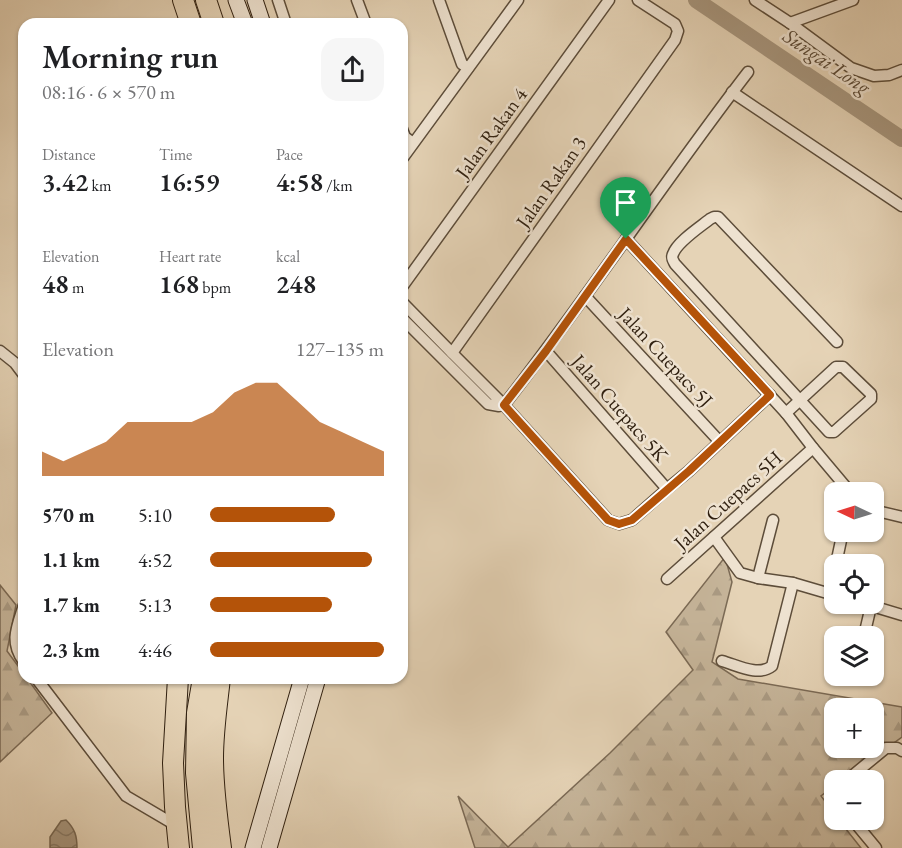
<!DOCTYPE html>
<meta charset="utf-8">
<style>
body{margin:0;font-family:"EB Garamond",serif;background:#f6f6f6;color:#202124;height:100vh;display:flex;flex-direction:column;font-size:22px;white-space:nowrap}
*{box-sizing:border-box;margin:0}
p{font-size:20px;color:#757577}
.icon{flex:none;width:33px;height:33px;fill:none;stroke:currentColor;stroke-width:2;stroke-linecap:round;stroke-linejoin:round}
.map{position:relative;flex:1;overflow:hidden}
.details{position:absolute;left:18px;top:18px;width:390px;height:666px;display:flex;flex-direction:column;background:#fff;border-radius:18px;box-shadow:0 2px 4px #0004}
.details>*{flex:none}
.needle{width:39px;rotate:274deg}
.tools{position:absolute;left:824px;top:482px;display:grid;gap:12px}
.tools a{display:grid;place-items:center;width:60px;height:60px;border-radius:12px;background:#fff;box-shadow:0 2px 4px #0004;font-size:30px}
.pin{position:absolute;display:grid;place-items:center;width:51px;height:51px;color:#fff;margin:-62px -26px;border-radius:50% 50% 50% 0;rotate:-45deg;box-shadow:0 0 6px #0007}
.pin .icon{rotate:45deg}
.round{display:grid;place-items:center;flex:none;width:63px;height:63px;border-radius:18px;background:#f6f6f6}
.overview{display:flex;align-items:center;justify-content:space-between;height:102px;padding:0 24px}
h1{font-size:33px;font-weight:600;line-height:45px}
.metrics{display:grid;grid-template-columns:repeat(3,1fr);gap:9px;height:102px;padding:6px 24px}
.metrics div{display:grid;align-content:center}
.metrics b{font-size:26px;font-weight:600}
.metrics small{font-size:16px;font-weight:400}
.metrics p{font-size:16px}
.chart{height:168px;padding:12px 24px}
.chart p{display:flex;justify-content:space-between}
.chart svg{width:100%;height:108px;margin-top:6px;fill:#b45309;opacity:.7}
ul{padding:0 24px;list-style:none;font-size:20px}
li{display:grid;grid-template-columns:96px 72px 1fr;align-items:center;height:45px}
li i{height:15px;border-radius:8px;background:#b45309}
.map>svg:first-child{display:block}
.forest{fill:url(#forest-firs);stroke:#7b6a55;stroke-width:1.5;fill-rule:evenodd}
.water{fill:url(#water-waves);stroke:#776752;stroke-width:1.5}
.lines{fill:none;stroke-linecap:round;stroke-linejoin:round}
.river{stroke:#a7967e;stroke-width:16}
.street-casing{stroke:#5d4d3a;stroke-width:13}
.secondary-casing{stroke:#302010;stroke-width:17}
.highway-casing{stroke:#302010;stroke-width:22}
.street{stroke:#eee2d0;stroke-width:10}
.secondary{stroke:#eee2d0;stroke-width:15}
.highway{stroke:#e5d3b6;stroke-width:20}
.route-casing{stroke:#fff;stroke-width:12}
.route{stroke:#b45309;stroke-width:8}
.labels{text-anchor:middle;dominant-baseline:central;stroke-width:5;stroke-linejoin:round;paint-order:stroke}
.street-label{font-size:20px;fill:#302010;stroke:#eee2d0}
.water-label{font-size:21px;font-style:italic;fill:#5a4936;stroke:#eee2d0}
</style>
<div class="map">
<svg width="902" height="848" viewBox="0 0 902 848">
<defs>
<pattern id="forest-firs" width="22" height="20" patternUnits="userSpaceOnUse" patternTransform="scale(1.5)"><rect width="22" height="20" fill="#c6b59a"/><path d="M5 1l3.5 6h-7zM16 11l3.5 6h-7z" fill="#aa9b84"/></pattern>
<pattern id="water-waves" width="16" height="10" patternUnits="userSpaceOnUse" patternTransform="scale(1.5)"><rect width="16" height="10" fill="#a7967e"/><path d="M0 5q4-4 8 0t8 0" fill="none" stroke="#887a66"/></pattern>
</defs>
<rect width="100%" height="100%" fill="#e5d3b6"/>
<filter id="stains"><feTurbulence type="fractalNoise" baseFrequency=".00333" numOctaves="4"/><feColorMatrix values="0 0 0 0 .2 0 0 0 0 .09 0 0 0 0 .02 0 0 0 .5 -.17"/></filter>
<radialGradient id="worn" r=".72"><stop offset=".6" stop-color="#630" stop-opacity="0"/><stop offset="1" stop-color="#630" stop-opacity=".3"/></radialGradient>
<g class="forest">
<path d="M 725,557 L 732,582 L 712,662 L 738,679 L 902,707 L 902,737 L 842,780 L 834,780 L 834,786 L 821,796 L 834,813 L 834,819 L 838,819 L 861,848 L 475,848 L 458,796 L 508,847 L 610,753 L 693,670 L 666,632 ZM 834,708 L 873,708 L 873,747 L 834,747 Z"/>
<path d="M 0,585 L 16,605 L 7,651 L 24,674 L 24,678 L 27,678 L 52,713 L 0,762 Z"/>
</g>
<path class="water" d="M 66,820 C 75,829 77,836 77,848 L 50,848 L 50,837 L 61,821 Z"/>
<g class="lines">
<path class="river" d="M 696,0 L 902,139"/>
<defs>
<g id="street">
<path d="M 278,0 L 286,24"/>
<path d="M 357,0 L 366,24"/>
<path d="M 439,0 L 462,64 L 468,68"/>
<path d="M 755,0 L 790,23 L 851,68 L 874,76 L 889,75 L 902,70"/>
<path d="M 790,23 L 853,0"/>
<path d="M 732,92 L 902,206"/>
<path d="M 402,129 L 405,137 L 413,143"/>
<path d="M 402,159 L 518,0"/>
<path d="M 626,239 L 786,413 L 813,448 L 850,492"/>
<path d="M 402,287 L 609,0"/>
<path d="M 585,296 L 720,442"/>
<path d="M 402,302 L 452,353 L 504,405 L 608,520 L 619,524 L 632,520 L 667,489 L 689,471 L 770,395"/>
<path d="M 402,318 L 488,404 L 499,406 L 504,405"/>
<path d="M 0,351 L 15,363 L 24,375"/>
<path d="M 546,351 L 667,489"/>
<path d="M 452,353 L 675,40 L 678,31 L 675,24 L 638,0"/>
<path d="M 504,405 C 589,296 664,181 748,72"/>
<path d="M 786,413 L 836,367 L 843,367 L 871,394 L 871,399 L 834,432 L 829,432 L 675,264 C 673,260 671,258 673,254 C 677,242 700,227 710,219 L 714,217 L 718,217 L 837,342"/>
<path d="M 873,510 L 902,517"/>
<path d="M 714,537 L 740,573 L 758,578 L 793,583 L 834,595"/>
<path d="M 836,564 L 843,531"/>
<path d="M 758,578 L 773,520"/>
<path d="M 667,579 L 813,448"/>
<path d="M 830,594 L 834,574"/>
<path d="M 862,603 L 902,615"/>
<path d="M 24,605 C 17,627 9,642 24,662"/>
<path d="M 864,636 L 871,606"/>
<path d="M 722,661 C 737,665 758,677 772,666 L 793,583"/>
<path d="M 36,678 L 126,796 L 177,826"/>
<path d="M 847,780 L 886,748 L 897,748 L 902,751"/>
<path d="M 852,819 L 876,848"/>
</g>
<g id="secondary">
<path d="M 236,0 L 245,24"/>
<path d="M 255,0 L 263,24"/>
<path d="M 253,848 L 302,678"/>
<path d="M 269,848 L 318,678"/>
</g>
<g id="highway">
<path d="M 183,0 L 191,24"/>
<path d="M 206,0 L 214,24"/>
<path d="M 178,678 L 173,763 L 175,807 L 179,848"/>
<path d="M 203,678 L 197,713 L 196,773 L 203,848"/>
<path d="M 220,678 C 217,705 213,731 213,758 C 213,788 217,818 221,848"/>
</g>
</defs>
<use href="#street" class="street-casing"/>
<use href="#secondary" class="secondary-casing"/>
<use href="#highway" class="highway-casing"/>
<use href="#street" class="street"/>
<use href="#secondary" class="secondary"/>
<use href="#highway" class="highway"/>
</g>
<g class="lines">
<defs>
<path id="route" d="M 626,239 L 770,395 L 689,471 L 632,520 L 619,524 L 608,520 L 504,405 L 546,351 Z"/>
</defs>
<use href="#route" class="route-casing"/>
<use href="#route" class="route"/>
</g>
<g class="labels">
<g class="street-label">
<text transform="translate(491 133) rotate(-54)">Jalan Rakan 4</text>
<text transform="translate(551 182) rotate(-55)">Jalan Rakan 3</text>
<text transform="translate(666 357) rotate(47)">Jalan Cuepacs 5J</text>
<text transform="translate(620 408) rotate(49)">Jalan Cuepacs 5K</text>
<text transform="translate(728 500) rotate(-42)">Jalan Cuepacs 5H</text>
</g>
<g class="water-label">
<text transform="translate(827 61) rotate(34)">Sungai Long</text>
</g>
</g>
<rect width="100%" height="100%" filter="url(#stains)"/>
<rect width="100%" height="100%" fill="url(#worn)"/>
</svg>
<div class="tools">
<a><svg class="needle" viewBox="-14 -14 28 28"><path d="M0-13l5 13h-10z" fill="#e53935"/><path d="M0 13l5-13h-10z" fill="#757577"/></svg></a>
<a><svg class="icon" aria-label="locate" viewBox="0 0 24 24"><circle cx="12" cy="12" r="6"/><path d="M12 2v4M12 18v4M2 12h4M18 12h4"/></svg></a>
<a><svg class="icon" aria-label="layers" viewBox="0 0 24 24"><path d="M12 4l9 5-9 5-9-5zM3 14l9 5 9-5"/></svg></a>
<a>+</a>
<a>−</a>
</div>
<div class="pin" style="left:626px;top:239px;background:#1e9e55"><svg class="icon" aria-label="arrive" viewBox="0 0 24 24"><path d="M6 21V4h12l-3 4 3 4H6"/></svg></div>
<section class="details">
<div class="overview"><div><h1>Morning run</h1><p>08:16 · 6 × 570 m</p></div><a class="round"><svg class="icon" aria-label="share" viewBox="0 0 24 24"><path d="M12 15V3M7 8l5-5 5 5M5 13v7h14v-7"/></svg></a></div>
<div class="metrics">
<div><p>Distance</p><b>3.42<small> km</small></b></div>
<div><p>Time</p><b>16:59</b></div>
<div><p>Pace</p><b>4:58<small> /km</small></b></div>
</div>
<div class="metrics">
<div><p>Elevation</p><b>48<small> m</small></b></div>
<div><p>Heart rate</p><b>168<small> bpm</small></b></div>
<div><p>kcal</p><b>248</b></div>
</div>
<div class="chart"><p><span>Elevation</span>127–135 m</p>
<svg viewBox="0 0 160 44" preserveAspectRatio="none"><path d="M0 44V34L10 38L20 34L30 30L40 22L50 22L60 22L70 22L80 18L90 10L100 6L110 6L120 14L130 22L140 26L150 30L160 34V44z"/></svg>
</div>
<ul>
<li><b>570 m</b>5:10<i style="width:72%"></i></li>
<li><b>1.1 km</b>4:52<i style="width:93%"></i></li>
<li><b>1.7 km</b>5:13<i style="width:70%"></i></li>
<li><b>2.3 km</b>4:46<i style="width:100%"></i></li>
</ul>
</section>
</div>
